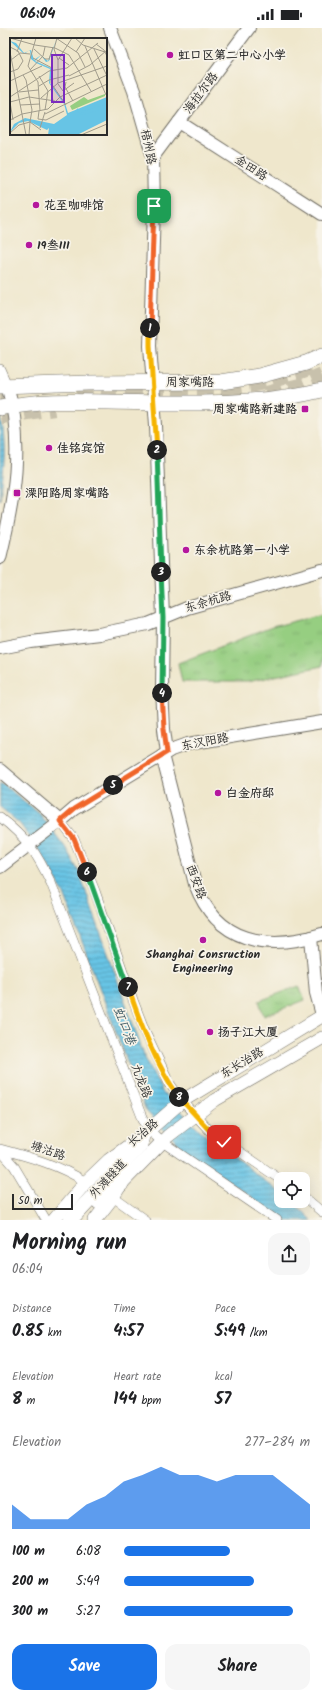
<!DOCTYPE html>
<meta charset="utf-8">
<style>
body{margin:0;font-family:Kalam,"LXGW WenKai TC",sans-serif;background:#f6f6f6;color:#202124;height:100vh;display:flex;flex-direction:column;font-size:15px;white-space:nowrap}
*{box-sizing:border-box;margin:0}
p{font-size:13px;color:#757577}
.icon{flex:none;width:22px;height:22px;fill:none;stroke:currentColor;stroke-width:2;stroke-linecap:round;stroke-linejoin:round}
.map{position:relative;height:1192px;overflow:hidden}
.details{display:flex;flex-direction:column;background:#fff;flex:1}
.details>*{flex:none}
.fabs{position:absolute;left:274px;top:1144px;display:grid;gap:8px}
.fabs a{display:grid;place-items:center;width:36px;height:36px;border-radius:8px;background:#fff;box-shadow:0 4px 16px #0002;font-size:20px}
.scale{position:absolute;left:12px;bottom:10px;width:61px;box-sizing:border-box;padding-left:4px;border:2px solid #2b2b2b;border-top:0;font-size:11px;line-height:14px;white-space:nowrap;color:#2b2b2b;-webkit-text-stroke:3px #f7f3e8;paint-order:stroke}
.pin{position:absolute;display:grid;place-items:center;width:34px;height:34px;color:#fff;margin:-17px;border-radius:8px;box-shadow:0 2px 6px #0006}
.km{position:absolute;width:20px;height:20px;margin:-10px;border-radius:50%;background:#222;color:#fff;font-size:11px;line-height:20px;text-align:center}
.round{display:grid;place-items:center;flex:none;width:42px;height:42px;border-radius:12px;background:#f6f6f6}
.head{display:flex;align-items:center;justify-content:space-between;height:68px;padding:0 12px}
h1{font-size:22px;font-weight:600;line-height:30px}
.figures{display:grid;grid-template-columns:repeat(3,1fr);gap:6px;height:68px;padding:4px 12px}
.figures div{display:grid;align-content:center}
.figures b{font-size:17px;font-weight:600}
.figures small{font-size:11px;font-weight:400}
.figures p{font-size:11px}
.chart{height:112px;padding:8px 12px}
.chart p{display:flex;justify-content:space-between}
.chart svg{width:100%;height:72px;margin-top:4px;fill:#1a73e8;opacity:.7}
.primary-button{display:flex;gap:8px;margin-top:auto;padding:8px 12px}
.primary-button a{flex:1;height:46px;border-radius:12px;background:#1a73e8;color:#fff;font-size:16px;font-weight:600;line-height:46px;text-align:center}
.primary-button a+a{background:#f6f6f6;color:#202124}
ul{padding:0 12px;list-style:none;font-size:13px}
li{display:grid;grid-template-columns:64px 48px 1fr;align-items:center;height:30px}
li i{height:10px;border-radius:5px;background:#1a73e8}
.status{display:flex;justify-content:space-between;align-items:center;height:28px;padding:0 20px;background:#fff;direction:ltr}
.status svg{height:11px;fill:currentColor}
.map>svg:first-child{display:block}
.grass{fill:url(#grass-tufts);stroke:#607c56}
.water{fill:url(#water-rules);stroke:#497888}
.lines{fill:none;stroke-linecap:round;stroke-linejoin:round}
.trunk-tunnel{stroke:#c8c1ac;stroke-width:16;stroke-dasharray:16 8;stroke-linecap:butt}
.minor-casing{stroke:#706d63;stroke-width:10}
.tertiary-casing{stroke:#706d63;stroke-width:14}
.secondary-casing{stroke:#706d63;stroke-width:14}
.primary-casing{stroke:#706d63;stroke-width:16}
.minor{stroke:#fff;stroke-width:9}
.tertiary{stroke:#fff;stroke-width:12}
.secondary{stroke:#fff;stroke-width:13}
.primary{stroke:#fff;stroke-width:15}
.split-1-casing{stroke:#fff;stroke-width:8}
.split-2-casing{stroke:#fff;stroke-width:8}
.split-3-casing{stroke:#fff;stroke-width:8}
.split-4-casing{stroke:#fff;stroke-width:8}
.split-5-casing{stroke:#fff;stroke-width:8}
.split-6-casing{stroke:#fff;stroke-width:8}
.split-7-casing{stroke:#fff;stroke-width:8}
.split-8-casing{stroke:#fff;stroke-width:8}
.split-9-casing{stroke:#fff;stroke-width:8}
.split-1{stroke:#f0652b;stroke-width:5}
.split-2{stroke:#f5b400;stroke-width:5}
.split-3{stroke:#22a559;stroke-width:5}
.split-4{stroke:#22a559;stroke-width:5}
.split-5{stroke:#f0652b;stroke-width:5}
.split-6{stroke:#f0652b;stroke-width:5}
.split-7{stroke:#22a559;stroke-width:5}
.split-8{stroke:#f5b400;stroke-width:5}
.split-9{stroke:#f5b400;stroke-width:5}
.poi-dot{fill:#b5179e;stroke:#f7f3e8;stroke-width:1.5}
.labels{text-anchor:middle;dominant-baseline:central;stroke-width:3.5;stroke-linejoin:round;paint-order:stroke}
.poi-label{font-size:12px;font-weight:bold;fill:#2b2b2b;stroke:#f7f3e8;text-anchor:start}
.street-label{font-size:12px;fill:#2b2b2b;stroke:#f7f3e8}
.water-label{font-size:13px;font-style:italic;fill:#3d5963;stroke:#f7f3e8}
.inset-river{fill:none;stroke:#67c4e5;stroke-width:2}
.inset-road{fill:none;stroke:#a19c8c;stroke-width:1}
.view{fill:#7b2cbf;fill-opacity:0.15;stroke:#7b2cbf;stroke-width:2}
.inset-edge{fill:none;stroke:#2b2b2b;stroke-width:2}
</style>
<div class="status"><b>06:04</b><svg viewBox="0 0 49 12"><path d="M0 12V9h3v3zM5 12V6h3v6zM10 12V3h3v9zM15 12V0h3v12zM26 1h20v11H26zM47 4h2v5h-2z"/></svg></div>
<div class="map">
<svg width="322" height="1192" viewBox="0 0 322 1192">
<defs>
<pattern id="grass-tufts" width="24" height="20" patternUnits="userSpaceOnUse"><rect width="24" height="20" fill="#96ce81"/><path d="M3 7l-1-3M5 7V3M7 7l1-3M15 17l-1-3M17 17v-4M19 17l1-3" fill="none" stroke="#81b170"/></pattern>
<pattern id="water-rules" width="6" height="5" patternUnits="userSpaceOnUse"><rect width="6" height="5" fill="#67c4e5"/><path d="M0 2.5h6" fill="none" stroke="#559fba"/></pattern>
</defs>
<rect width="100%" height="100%" fill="#f7f3e8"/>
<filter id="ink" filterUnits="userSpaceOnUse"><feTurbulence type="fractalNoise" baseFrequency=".025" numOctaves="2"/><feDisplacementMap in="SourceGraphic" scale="8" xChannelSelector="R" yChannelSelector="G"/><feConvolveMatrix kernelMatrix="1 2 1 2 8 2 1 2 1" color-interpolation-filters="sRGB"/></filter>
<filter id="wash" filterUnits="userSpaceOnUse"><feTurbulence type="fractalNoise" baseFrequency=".012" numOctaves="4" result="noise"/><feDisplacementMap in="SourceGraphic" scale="16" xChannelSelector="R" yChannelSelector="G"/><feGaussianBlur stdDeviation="0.9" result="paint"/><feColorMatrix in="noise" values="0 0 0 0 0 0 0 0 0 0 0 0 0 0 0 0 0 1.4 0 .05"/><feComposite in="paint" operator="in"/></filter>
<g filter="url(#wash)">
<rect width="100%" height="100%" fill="#efe7cc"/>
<g class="grass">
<path d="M 322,586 L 322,638 L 247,654 L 182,654 L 178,635 L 272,599 Z"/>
<path d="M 299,958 L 305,972 L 264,988 L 259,973 Z"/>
</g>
<g class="water">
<path d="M 0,384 C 7,414 4,443 0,472 Z"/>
<path d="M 0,754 L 39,785 L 65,819 L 79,844 L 144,1027 L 163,1065 L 207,1109 L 281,1165 L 281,1173 L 292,1173 L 311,1192 L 284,1192 L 183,1121 L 146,1083 L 64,866 L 43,828 L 20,796 L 0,779 Z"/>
</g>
</g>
<g filter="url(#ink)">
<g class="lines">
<g class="trunk-tunnel">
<path d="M 225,359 C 256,358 283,350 311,339"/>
<path d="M 77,361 C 131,365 184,367 238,366"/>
<path d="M 0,366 L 24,364"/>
<path d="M 266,366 L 300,358 L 322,348"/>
<path d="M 0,388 L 54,380"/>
</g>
<defs>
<g id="minor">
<path d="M 0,341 L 7,357"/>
<path d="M 0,789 C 27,810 36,824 51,855 L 142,1089 L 148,1101 L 161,1113 L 277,1192"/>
<path d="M 60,793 L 74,811 L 95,863 L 133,972 L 145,1003 L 170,1056 L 182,1073 L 211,1104 L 281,1152"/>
<path d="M 0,1121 C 30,1129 59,1137 86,1154"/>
<path d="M 0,1122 L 14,1138 L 46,1192"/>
<path d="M 303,1168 L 322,1184"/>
<path d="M 113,1169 L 145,1192"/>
</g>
<g id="tertiary">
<path d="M 110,0 L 134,63 L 153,129 L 154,178 L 150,318 L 156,397 L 163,590 L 162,661 L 164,701 L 167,724"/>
<path d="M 179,94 L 322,186"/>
<path d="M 153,129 L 249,0"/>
<path d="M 0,530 C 14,472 25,416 7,357"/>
<path d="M 0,620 L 31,614 L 99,606 L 148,596 L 187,580 L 322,542"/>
<path d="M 162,727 L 195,856 C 217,915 267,923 322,906"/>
<path d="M 0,742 L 60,793"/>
<path d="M 0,839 L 60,793 L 74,781 L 171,722 L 188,716 L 322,694"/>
<path d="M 311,909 L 316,965 L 322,987"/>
</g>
<g id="secondary">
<path d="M 54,1192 L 86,1154 L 109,1132 L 142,1108 L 182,1073 L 322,988"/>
<path d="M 95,1192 L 113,1169 L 121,1156 L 168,1108 L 215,1072 L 322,1010"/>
</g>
<g id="primary">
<path d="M 0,358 L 88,355 L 221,354 L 259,348 L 306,335 L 322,328"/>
<path d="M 0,380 C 35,372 74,373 109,374 C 180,375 253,379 322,362"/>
<path d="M 99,1174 L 109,1163 L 121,1156"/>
<path d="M 71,1192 L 140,1117 L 142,1108"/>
</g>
</defs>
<use href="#minor" class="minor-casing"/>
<use href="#tertiary" class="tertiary-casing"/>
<use href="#secondary" class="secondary-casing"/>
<use href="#primary" class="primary-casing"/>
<use href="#minor" class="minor"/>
<use href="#tertiary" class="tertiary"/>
<use href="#secondary" class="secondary"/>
<use href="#primary" class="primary"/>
</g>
</g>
<g class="lines" filter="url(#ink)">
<defs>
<path id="split-1" d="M 150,300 L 154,178"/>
<path id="split-2" d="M 150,300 L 150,318 L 157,422"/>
<path id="split-3" d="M 157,422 L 161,544"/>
<path id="split-4" d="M 161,544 L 163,590 L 162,665"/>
<path id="split-5" d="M 113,757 L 167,724 L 164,701 L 162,665"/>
<path id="split-6" d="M 87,844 L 74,811 L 60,793 L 74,781 L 113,757"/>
<path id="split-7" d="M 87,844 L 128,959"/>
<path id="split-8" d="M 128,959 C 141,997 156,1037 179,1069"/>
<path id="split-9" d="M 179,1069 L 211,1104 L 224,1114"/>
</defs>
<use href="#split-1" class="split-1-casing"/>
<use href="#split-2" class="split-2-casing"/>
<use href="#split-3" class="split-3-casing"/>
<use href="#split-4" class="split-4-casing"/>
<use href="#split-5" class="split-5-casing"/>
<use href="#split-6" class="split-6-casing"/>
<use href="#split-7" class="split-7-casing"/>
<use href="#split-8" class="split-8-casing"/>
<use href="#split-9" class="split-9-casing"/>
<use href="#split-1" class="split-1"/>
<use href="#split-2" class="split-2"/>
<use href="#split-3" class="split-3"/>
<use href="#split-4" class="split-4"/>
<use href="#split-5" class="split-5"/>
<use href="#split-6" class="split-6"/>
<use href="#split-7" class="split-7"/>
<use href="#split-8" class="split-8"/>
<use href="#split-9" class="split-9"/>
</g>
<g class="poi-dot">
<circle cx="170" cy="27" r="4"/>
<circle cx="36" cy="177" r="4"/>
<circle cx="29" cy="217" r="4"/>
<rect x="301" y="377" width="8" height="8" rx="2"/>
<circle cx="49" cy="420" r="4"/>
<rect x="13" y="461" width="8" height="8" rx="2"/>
<circle cx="186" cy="522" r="4"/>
<circle cx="218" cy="765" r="4"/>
<circle cx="203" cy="912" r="4"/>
<circle cx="210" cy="1004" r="4"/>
</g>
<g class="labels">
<g class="poi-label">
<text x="178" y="27">虹口区第二中心小学</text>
<text x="44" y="177">花至咖啡馆</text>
<text x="37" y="217">19叁III</text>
<text x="297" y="381" text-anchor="end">周家嘴路新建路</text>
<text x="57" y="420">佳铭宾馆</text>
<text x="25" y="465">溧阳路周家嘴路</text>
<text x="194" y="522">东余杭路第一小学</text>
<text x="226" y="765">白金府邸</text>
<text x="203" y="926" text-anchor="middle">Shanghai Consruction<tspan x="203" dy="14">Engineering</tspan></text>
<text x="218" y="1004">扬子江大厦</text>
</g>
<g class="street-label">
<text transform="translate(201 65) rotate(-53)">海拉尔路</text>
<text transform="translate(148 119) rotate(79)">梧州路</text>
<text transform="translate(251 140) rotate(33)">金田路</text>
<text x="190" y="354">周家嘴路</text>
<text transform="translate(208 574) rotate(-16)">东余杭路</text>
<text transform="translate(205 714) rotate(-11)">东汉阳路</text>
<text transform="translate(196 854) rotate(70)">西安路</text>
<text transform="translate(242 1035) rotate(-31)">东长治路</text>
<text transform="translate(141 1053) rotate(69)">九龙路</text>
<text transform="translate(143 1105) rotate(-40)">长治路</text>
<text transform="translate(48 1123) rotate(19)">塘沽路</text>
<text transform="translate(108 1151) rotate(-47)">外滩隧道</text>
</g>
<g class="water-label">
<text transform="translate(124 998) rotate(69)">虹口港</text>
</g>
</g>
<g transform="translate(10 10)">
<rect width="97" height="97" fill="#efe7cc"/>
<path d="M 95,56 L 95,58 L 62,72 L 60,68 L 74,59 L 78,62 Z" fill="#96ce81"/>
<path d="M 47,0 L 39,23 L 36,24 L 31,17 L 25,23 L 41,30 L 42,34 L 40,45 L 55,65 L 58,75 L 97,59 L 97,82 L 67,97 L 38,97 L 39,90 L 37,92 L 18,83 L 9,85 L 0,94 L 4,86 L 15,80 L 44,86 L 57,77 L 54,66 L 39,45 L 40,31 L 26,25 L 21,21 L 20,12 L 14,16 L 0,3 L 6,5 L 14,15 L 21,12 L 24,22 L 31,17 L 38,23 Z" fill="#67c4e5"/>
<path class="inset-river" d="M 67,71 L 72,76 L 97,69M 68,72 L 75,74 L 97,67"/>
<path class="inset-road" d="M 0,0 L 25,7M 26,0 L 18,28 L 28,44 L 30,73M 46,0 L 68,15 L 75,29M 47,0 L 44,11 L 48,22 L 48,45M 65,0 L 73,7 L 95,14M 86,6 L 94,12 L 97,18M 25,7 L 45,10 L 59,17 L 81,53M 75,8 L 96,57M 0,9 L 8,13 L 13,23 L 8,31 L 0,34M 24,11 L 35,21 L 40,21M 84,11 L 97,38M 0,14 L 16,97M 7,14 L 12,0M 66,14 L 75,0M 23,20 L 42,30 L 41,45 L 56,67M 49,20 L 59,27M 39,21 L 43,9M 1,22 L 10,15 L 20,16M 48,22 L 62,0M 20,32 L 33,18 L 35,9M 13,37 L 16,42 L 22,72 L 20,84M 29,38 L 38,53 L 35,72M 59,38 L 80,27 L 97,12M 0,43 L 32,28M 56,44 L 55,49 L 63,63M 48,46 L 53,53 L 64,45M 29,48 L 39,42 L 59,37M 41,51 L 43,63M 9,54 L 28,52M 0,59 L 39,33 L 57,30 L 88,5M 31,60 L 48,45 L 97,28M 0,64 L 19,59 L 45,63M 0,64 L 3,82M 10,67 L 30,66M 29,73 L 28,81 L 36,82 L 54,73M 35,76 L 97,46M 0,82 L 12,76 L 38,71 L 50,59 L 97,37M 30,90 L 35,74M 0,95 L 9,87 L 20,84 L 31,92M 19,97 L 20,84M 71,97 L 97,86"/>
<path class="view" d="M 42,17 L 54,17 L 54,64 L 42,64 Z"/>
<rect width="97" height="97" class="inset-edge"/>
</g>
</svg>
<div class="fabs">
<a><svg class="icon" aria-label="locate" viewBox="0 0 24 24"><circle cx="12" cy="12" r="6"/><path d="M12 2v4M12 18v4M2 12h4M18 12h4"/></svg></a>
</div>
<div class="scale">50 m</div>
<div class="pin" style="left:154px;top:178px;background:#1e9e55"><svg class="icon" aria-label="arrive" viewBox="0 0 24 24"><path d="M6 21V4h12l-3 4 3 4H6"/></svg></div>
<div class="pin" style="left:224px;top:1114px;background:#d93025"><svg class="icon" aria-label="check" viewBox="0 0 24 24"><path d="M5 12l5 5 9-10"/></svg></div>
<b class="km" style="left:150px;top:300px">1</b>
<b class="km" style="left:157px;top:422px">2</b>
<b class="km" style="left:161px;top:544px">3</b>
<b class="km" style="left:162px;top:665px">4</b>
<b class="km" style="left:113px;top:757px">5</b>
<b class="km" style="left:87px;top:844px">6</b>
<b class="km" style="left:128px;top:959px">7</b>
<b class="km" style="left:179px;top:1069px">8</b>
</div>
<section class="details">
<div class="head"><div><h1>Morning run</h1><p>06:04</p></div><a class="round"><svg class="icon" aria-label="share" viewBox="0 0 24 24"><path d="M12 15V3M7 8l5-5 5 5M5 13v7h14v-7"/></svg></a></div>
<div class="figures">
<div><p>Distance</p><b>0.85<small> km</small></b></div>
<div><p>Time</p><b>4:57</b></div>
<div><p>Pace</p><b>5:49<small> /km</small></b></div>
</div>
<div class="figures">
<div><p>Elevation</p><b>8<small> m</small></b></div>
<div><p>Heart rate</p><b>144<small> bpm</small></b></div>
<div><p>kcal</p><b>57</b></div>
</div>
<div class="chart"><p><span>Elevation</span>277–284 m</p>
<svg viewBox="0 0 160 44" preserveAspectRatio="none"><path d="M0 44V29L10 38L20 38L30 38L40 29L50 24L60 15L70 11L80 6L90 11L100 11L110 15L120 11L130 11L140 11L150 20L160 29V44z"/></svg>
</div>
<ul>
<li><b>100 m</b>6:08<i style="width:57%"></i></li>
<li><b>200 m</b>5:49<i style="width:70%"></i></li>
<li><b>300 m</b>5:27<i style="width:91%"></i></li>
</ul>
<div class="primary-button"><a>Save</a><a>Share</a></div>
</section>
